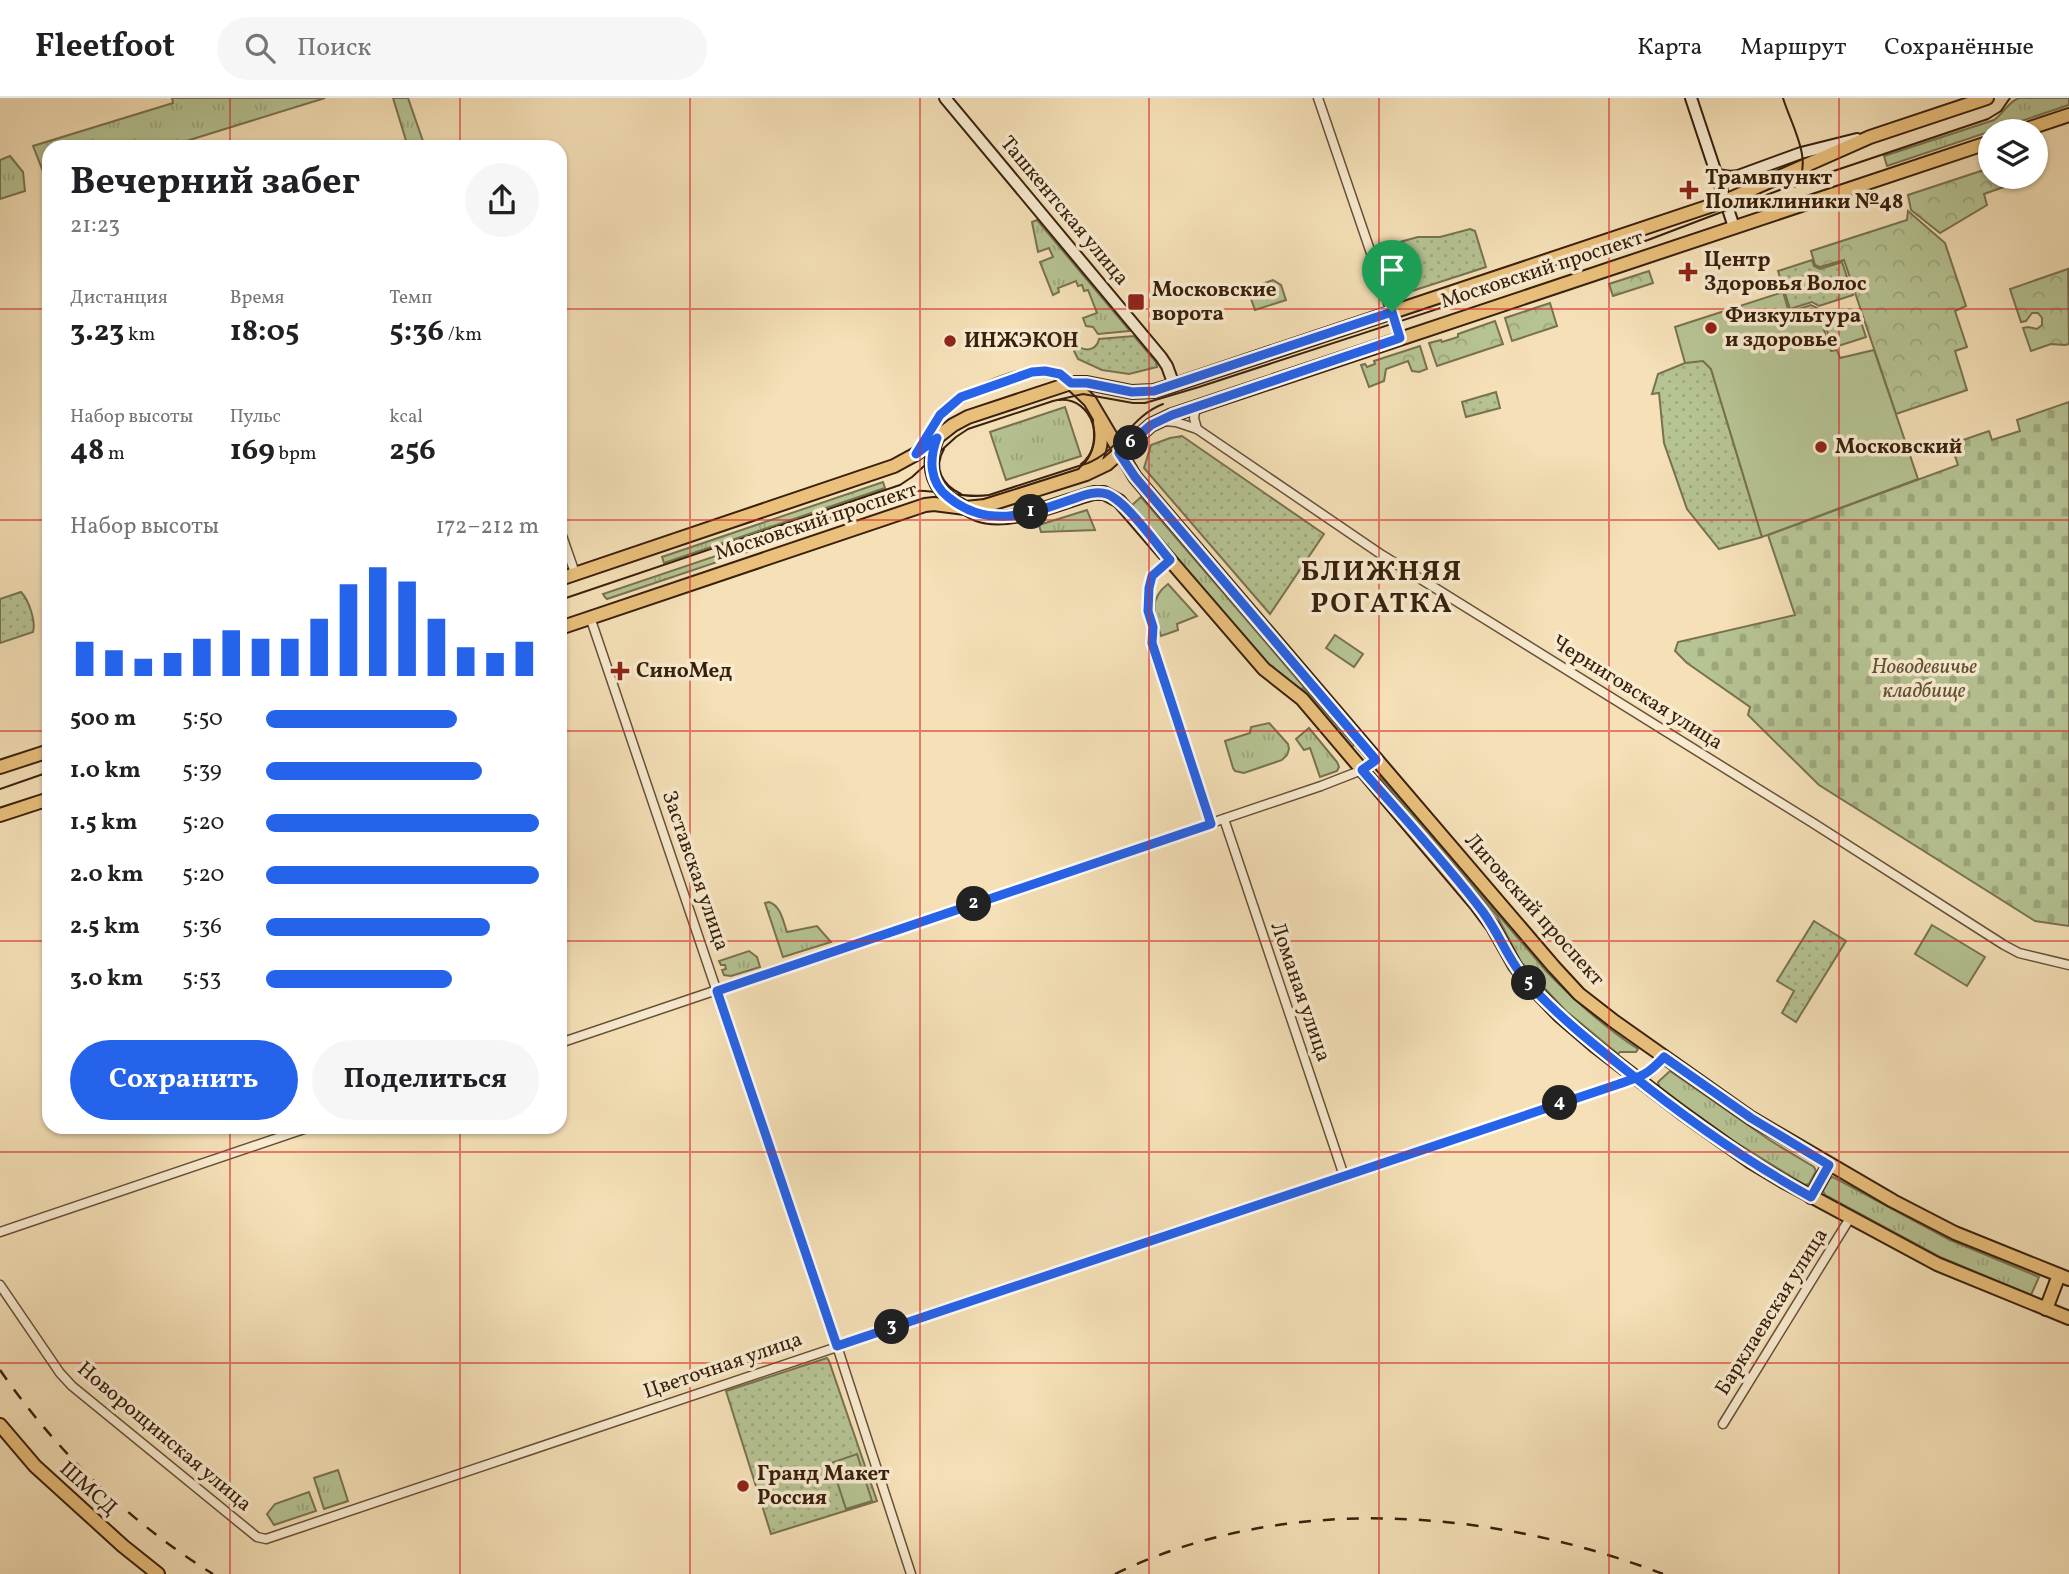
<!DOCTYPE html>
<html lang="ru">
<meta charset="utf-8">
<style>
body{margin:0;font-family:Vollkorn,serif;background:#f6f6f6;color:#202124;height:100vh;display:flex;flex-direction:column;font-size:26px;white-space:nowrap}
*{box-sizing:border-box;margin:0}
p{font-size:23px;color:#757577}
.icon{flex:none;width:38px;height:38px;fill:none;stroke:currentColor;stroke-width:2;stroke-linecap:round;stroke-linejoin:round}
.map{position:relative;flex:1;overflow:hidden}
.details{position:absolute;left:42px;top:42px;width:525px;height:994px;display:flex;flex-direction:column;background:#fff;border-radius:21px;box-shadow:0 2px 5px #0004}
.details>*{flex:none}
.fabs{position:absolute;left:1978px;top:21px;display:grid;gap:14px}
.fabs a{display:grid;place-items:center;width:70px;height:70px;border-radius:50%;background:#fff;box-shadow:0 2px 5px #0004;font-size:35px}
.pin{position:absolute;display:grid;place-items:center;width:60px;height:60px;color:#fff;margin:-72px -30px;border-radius:50% 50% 50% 0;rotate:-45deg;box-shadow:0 0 7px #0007}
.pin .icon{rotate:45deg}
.km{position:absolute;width:35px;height:35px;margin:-18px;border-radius:50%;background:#222;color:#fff;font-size:19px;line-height:35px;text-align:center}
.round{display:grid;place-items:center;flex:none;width:74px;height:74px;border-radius:37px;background:#f6f6f6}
.summary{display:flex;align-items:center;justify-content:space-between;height:119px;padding:0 28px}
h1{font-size:38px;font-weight:700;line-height:52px}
.metrics{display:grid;grid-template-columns:repeat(3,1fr);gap:10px;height:119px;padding:7px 28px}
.metrics div{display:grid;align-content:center}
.metrics b{font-size:30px;font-weight:700}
.metrics small{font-size:19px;font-weight:400}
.metrics p{font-size:19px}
.chart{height:196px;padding:14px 28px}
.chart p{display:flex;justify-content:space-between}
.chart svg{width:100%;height:126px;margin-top:7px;stroke:#2563eb;stroke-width:6}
.action{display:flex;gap:14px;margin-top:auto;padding:14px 28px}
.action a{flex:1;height:80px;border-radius:42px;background:#2563eb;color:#fff;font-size:28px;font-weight:700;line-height:80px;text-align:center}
.action a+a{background:#f6f6f6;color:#202124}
ul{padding:0 28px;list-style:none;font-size:23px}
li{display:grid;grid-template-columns:112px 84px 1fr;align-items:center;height:52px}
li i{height:18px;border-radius:9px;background:#2563eb}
header{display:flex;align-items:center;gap:42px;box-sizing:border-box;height:98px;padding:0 35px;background:#fff;border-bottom:2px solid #e0e0e0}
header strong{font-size:33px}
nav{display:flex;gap:38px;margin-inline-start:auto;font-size:24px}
.search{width:490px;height:63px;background:#f6f6f6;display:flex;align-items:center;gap:18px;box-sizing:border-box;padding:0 24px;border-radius:38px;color:#757577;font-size:26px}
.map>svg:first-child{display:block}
.grass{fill:url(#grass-tufts);stroke:#787250;stroke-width:2}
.forest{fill:url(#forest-crowns);stroke:#787250;stroke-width:2}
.cemetery{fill:url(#cemetery-stones);stroke:#787250;stroke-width:2}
.park{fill:url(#park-dots);stroke:#787250;stroke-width:2}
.garden{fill:#b6c393;stroke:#787250;stroke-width:2}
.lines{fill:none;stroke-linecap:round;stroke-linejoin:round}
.street-casing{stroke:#685037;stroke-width:11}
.secondary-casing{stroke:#39200c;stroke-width:14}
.primary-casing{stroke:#39200c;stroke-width:16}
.street{stroke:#f8ebd0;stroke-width:8}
.secondary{stroke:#f8ebd0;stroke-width:10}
.primary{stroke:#eac07c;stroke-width:12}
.tram{stroke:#39200c;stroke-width:2}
.rail{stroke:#39200c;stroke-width:2.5;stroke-dasharray:12 12;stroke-linecap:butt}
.route-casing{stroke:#fff;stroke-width:14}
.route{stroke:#2563eb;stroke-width:9}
.grid{fill:none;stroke:#d62828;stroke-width:2;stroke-opacity:0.55}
.poi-dot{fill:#8f2418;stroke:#f8ebd0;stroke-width:2.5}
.labels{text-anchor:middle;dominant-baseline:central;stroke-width:7;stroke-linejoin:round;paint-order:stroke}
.poi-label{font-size:21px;font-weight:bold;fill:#39200c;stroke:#f8ebd0;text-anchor:start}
.street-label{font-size:21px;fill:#39200c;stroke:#f8ebd0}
.park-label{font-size:21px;font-style:italic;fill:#5e5134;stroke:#f8ebd0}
.district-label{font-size:28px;font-weight:bold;letter-spacing:2px;fill:#39200c;stroke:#f8ebd0}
</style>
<header>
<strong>Fleetfoot</strong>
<div class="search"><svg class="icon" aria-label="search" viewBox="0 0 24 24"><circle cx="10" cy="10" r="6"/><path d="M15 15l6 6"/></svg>Поиск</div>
<nav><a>Карта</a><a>Маршрут</a><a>Сохранённые</a></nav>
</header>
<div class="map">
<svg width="2069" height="1476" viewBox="0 0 2069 1476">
<defs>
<pattern id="grass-tufts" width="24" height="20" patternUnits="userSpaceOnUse" patternTransform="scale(1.75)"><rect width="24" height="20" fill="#b6c393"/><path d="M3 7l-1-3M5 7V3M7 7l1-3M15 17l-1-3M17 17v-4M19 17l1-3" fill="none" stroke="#9da77e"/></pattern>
<pattern id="forest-crowns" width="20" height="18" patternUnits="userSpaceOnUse" patternTransform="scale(1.75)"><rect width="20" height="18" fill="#b6c393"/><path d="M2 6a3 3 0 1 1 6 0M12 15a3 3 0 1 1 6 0" fill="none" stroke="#9da77e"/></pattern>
<pattern id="cemetery-stones" width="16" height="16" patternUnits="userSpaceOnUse" patternTransform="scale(1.75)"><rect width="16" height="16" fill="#b6c393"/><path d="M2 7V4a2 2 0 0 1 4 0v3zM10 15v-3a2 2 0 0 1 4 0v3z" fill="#9da77e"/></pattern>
<pattern id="park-dots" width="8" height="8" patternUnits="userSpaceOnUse" patternTransform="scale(1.75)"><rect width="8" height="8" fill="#b6c393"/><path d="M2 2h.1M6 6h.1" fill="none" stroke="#9da77e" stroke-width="1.8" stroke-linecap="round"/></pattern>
</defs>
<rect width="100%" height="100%" fill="#f5e0b7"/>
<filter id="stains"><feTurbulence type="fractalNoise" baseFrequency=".00286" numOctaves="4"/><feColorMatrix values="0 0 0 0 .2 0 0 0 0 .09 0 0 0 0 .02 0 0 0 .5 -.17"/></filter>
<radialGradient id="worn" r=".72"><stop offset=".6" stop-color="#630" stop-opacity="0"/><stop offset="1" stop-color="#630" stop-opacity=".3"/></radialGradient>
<g class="grass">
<path d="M 172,0 L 325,0 L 167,49 L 49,49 L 48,86 L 33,48 L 173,5 Z"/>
<path d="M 393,0 L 408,0 L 425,49 L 408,49 Z"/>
<path d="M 2019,0 L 2069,0 L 2069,7 L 1887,68 L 1884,58 L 1994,22 C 2004,15 2008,4 2019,0 Z"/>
<path d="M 10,58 L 23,74 L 25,93 L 0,101 L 0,62 Z"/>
<path d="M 1037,122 L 1130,233 L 1098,236 L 1093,229 L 1086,228 L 1083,220 L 1097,215 L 1088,192 L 1084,193 L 1082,187 L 1078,188 L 1076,183 L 1058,190 L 1059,194 L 1053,197 L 1040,164 L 1053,159 L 1049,150 L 1038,154 L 1032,124 Z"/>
<path d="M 1273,182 L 1281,187 L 1286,202 L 1255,212 L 1250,198 L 1251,190 Z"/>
<path d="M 1065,309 L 1081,358 L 1006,382 L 990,334 Z"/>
<path d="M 883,384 L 885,390 L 664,465 L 662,459 Z"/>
<path d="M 1141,399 L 1303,588 L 1303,590 L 1304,590 L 1354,647 L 1352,649 L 1304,593 L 1271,571 L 1131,408 Z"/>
<path d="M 888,400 L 890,406 L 607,501 L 605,499 L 603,496 Z"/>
<path d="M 1087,412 L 1095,432 L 1041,434 L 1039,427 Z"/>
<path d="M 1168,486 L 1197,518 L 1177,526 L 1178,532 L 1161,538 C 1154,518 1148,501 1168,486 Z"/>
<path d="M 1269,625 L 1288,646 L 1289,651 L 1287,657 L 1282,662 L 1244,675 L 1235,673 L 1233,670 L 1225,643 L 1250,635 L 1251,629 Z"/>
<path d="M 1309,630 L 1337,664 L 1339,669 L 1337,673 L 1320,679 L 1310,650 L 1304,652 L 1296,641 Z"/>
<path d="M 1380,678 L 1547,874 C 1575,903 1604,929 1638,951 L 1636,954 L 1620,954 L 1618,956 L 1566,913 L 1534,879 L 1521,864 L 1497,818 L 1379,680 Z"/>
<path d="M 769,804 C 781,808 783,823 787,834 L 817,828 L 831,844 L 783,859 L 765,805 Z"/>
<path d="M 749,853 L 757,859 L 760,869 L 731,878 L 724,877 L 722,872 L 726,871 L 725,867 L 721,867 L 719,863 Z"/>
<path d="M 1670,973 L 1771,1043 L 1814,1069 L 1816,1073 L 1809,1086 L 1805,1087 L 1732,1042 L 1659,989 L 1658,984 Z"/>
<path d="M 1833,1079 L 1950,1142 L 2039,1179 L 2031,1197 L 1940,1159 L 1825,1097 L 1823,1093 L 1830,1080 Z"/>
<path d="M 338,1372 L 348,1403 L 324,1411 L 314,1380 Z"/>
<path d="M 309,1394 L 316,1413 L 274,1427 L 267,1416 L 275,1406 Z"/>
</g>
<g class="forest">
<path d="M 1990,70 L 1990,79 L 2032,79 L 1984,96 L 1987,107 L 1940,135 L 1911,112 L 1908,97 Z"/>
<path d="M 1908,113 L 1945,145 L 1966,208 L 1955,213 L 1967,249 L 1955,253 L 1967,292 L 1896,316 L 1844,162 L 1820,169 L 1815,167 L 1811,153 L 1907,122 Z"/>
<path d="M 2068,171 L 2069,246 L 2065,247 L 2051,246 L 2031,253 L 2023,230 L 2028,229 L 2037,231 L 2042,227 L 2042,220 L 2038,215 L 2032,215 L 2026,223 L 2021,224 L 2010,191 Z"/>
<path d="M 1649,173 L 1653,185 L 1613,198 L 1609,186 Z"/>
<path d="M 1550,205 L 1557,228 L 1512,243 L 1505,220 Z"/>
<path d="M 1495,223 L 1503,246 L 1437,268 L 1429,245 L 1441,242 L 1442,244 L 1458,239 L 1458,236 Z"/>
<path d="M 1420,248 L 1427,271 L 1419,274 L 1412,273 L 1408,263 L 1386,271 L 1384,283 L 1369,289 L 1361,267 L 1365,266 L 1367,269 L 1375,266 L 1374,263 Z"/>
</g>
<path class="cemetery" d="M 2069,304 L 2069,828 L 2035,823 L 1819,687 L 1748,617 L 1750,609 L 1687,565 L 1675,553 L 1678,544 L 1795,517 L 1768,437 L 1958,367 L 1951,346 L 1989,333 L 1992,342 L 2020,333 L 2017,322 Z"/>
<g class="park">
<path d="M 1470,131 L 1475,133 L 1486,169 L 1403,196 L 1396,194 L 1381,149 L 1418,139 L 1440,139 Z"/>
<path d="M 1812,162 L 1814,168 L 1820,171 L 1842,164 L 1853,197 L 1819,208 L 1812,204 L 1790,211 L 1778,173 Z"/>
<path d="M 1134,238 L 1156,264 L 1157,269 L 1129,276 L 1102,272 L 1078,261 L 1074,253 L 1079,249 C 1088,254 1097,251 1099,241 Z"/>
<path d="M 1703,262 L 1711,271 L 1762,439 L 1719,451 L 1687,411 L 1664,345 L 1659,295 L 1652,296 L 1658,276 L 1685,265 Z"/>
<path d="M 1496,294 L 1500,310 L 1466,319 L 1462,304 Z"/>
<path d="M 1182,338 L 1324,436 L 1270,516 L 1144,370 L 1151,347 L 1170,340 Z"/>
<path d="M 21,494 C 29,502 36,524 33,534 L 0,545 L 0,501 Z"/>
<path d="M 1814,823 L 1846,843 L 1796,924 L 1782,915 L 1794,893 L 1777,883 Z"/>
<path d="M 827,1260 L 829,1263 L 877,1403 L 771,1436 L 726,1293 Z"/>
</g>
<g class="garden">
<path d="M 1783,194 L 1789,214 L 1811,207 L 1817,210 L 1831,253 L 1837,252 L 1840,260 L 1874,252 L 1918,381 L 1762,439 L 1711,271 L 1703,263 L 1685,265 L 1675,229 Z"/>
<path d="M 1859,218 L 1866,239 L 1832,250 L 1826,229 Z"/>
<path d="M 1335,537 L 1363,556 L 1354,569 L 1326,550 Z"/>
<path d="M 1932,827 L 1985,859 L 1967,888 L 1915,856 Z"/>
<path d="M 857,1356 L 872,1403 L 846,1411 L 831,1365 Z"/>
</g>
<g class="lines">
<defs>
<g id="street">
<path d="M 1318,0 L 1400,240"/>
<path d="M 1196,308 L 1194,320 L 1197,331"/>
<path d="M 1164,323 L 1176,324 L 1197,331 L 1382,457 L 1813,725 L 2004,847 L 2019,855 L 2069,867"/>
<path d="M 921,349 C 928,338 932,325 941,316 C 958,297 1022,271 1047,274 C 1057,275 1063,279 1071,285"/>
<path d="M 560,432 L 575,475"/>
<path d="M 1170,462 L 1152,478 L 1149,490 L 1148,513 L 1153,529 L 1152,545 L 1211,726"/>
<path d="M 590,519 L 837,1248 L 911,1476"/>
<path d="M 1224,721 L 1344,1078"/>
<path d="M 560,945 L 1321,688 L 1362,672 L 1376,662"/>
<path d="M 0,1134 L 310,1029"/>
<path d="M 0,1187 L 60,1275 L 72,1288 L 257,1439 L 266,1441 L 1619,986 L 1649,975 L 1664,959"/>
<path d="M 1723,1326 L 1850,1120"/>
</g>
<g id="secondary">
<path d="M 945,0 L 1161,259 L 1167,268 L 1174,287"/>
<path d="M 1691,0 L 1734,129"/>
<path d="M 1717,77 L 1731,79 L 1738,78 L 1801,55 L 1857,41"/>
</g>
<g id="primary">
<path d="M 2021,33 L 2069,17"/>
<path d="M 1071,285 L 1090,303 L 1135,379 L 1554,869 L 1579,896 L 1615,924 L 1751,1020 L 1893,1103 L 1955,1135 L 2069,1181"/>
<path d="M 937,340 C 930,358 928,376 941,392 C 947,399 954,404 962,408 C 967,411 972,414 977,416 C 1009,429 1062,403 1094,395 L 1104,395 L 1119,403 L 1264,571 L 1302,601 L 1475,805 L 1493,829 L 1515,868 L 1528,885 L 1560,918 L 1595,948 L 1682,1015 L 1751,1064 L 1781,1082 L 1937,1166 L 2069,1220"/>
<path d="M 1085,374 C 1101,361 1103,343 1100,324"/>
<path d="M 560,481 L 894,368 L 916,356 L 953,327 L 968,319 L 1071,285 L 1087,285 L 1132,294 L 1154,293 L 1174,287 L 1725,103 L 1870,39 L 1987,0"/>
<path d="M 560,530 L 925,407 L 934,406 L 965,410 L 985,408 L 1086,376 L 1107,366 L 1151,327 L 1172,317 L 1990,44"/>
<path d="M 0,669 L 49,653"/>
<path d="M 0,717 L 49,701"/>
<path d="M 1811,1099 L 1829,1067"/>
<path d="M 2046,1211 L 2059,1177"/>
<path d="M 0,1327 L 35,1368 L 123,1448 L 158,1476"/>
</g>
</defs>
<use href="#street" class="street-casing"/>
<use href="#secondary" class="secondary-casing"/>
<use href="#primary" class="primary-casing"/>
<use href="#street" class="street"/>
<use href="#secondary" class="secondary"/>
<use href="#primary" class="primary"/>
<g class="tram">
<path d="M 1783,0 C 1791,27 1815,64 1795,89"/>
<path d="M 1059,302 C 1093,299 1107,346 1081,366"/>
<path d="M 944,351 C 933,370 942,387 961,396"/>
<path d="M 893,396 C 925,386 957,402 989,397 L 1088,365 C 1119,353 1131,318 1163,306"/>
<path d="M 560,502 L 900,387 L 912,379 L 956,339 L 968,331 L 1053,303 L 1083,296 L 1133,305 L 1145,305 L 1199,289 L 1648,142 L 1798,85 L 1988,21 L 2001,13 L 2010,0"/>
<path d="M 0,691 L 49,674"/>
</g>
<g class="rail">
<path d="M 0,1272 C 56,1353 129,1424 213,1476"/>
<path d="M 1115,1476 C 1284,1394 1491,1410 1663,1476"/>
</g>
</g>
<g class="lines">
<defs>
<path id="route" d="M 1392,214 L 1154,293 L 1132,294 L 1087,285 L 1071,285 L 1060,276 L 1045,273 L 1032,274 L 961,299 L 940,317 L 916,356 L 937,340 C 929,361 929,384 948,399 C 987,431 1027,417 1070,402 C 1082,398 1095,392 1107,396 C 1126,403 1156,446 1170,462 L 1152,478 L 1149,490 L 1148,513 L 1153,529 L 1152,545 L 1211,726 L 717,893 L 837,1248 L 1619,986 C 1643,978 1647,977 1664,959 L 1751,1020 L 1829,1067 L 1811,1099 C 1746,1063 1685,1020 1627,973 C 1593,946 1558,918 1528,885 C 1509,864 1500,837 1483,814 C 1446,765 1403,719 1362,672 L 1376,662 L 1135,379 L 1119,355 L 1151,327 L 1172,317 L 1400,240 L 1392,214"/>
</defs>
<use href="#route" class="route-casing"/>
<use href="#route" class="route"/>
</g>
<path class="grid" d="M 230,0 L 230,49M 460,0 L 460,49M 690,0 L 690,1476M 920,0 L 920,1476M 1149,0 L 1149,1476M 1379,0 L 1379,1476M 1609,0 L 1609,1476M 1839,0 L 1839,1476M 0,211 L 49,211M 560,211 L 2069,211M 0,422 L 49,422M 560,422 L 2069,422M 0,633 L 49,633M 560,633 L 2069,633M 0,843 L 49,843M 560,843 L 2069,843M 230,1029 L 230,1476M 460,1029 L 460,1476M 0,1054 L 2069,1054M 0,1265 L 2069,1265"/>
<g class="poi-dot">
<path d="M1685.5 81.5h7v7h7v7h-7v7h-7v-7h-7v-7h7z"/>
<path d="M1684.5 163.5h7v7h7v7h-7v7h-7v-7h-7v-7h7z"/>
<rect x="1127" y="195" width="18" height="18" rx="3.5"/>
<circle cx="1711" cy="230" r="7"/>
<circle cx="950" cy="243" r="7"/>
<circle cx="1821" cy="349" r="7"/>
<path d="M616.5 562.5h7v7h7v7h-7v7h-7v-7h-7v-7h7z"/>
<circle cx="743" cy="1388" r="7"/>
</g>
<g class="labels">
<g class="poi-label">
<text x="1705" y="80">Трамвпункт<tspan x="1705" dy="24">Поликлиники №48</tspan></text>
<text x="1704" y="162">Центр<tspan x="1704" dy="24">Здоровья Волос</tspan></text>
<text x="1152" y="192">Московские<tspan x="1152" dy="24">ворота</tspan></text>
<text x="1725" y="218">Физкультура<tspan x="1725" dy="24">и здоровье</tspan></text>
<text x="964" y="243">ИНЖЭКОН</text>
<text x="1835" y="349">Московский</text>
<text x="636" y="573">СиноМед</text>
<text x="757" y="1376">Гранд Макет<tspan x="757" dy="24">Россия</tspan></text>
</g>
<g class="street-label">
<text transform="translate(1064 113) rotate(50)">Ташкентская улица</text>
<text transform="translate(1542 172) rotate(-18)">Московский проспект</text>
<text transform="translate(816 424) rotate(-18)">Московский проспект</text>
<text transform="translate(1637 595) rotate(32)">Черниговская улица</text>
<text transform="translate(695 773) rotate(71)">Заставская улица</text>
<text transform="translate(1534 812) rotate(48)">Лиговский проспект</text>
<text transform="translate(1300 894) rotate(71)">Ломаная улица</text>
<text transform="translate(1772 1214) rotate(-58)">Барклаевская улица</text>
<text transform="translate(723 1268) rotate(-19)">Цветочная улица</text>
<text transform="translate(164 1339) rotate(40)">Новорощинская улица</text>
<text transform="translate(88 1391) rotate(42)">ШМСД</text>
</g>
<g class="park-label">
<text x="1924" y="569">Новодевичье<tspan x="1924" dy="24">кладбище</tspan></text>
</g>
<g class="district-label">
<text x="1382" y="474">БЛИЖНЯЯ<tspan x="1382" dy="32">РОГАТКА</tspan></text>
</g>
</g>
<rect width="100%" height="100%" filter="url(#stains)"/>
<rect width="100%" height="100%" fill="url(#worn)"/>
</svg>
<div class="fabs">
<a><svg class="icon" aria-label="layers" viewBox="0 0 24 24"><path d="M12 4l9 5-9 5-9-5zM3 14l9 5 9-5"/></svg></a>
</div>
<div class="pin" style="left:1392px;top:214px;background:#1e9e55"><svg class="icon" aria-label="arrive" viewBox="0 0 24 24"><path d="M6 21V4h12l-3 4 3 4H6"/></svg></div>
<b class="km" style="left:1031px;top:414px">1</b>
<b class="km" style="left:974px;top:806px">2</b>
<b class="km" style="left:892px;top:1229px">3</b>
<b class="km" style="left:1560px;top:1005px">4</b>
<b class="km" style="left:1529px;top:885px">5</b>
<b class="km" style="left:1131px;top:345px">6</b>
<section class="details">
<div class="summary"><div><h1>Вечерний забег</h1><p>21:23</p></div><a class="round"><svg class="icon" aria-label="share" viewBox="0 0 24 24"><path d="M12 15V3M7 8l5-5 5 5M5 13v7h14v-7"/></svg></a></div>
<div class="metrics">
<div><p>Дистанция</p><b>3.23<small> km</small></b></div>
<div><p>Время</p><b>18:05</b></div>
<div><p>Темп</p><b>5:36<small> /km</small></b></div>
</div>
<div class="metrics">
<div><p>Набор высоты</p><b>48<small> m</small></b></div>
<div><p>Пульс</p><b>169<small> bpm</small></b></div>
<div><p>kcal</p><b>256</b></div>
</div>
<div class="chart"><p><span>Набор высоты</span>172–212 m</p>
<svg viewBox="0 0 160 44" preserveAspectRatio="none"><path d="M5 44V32M15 44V35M25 44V38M35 44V36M45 44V31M55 44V28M65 44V31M75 44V31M85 44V24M95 44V12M105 44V6M115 44V11M125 44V24M135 44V34M145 44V36M155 44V32"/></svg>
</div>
<ul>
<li><b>500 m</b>5:50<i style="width:70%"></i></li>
<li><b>1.0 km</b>5:39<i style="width:79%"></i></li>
<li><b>1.5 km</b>5:20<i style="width:100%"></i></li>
<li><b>2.0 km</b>5:20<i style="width:100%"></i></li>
<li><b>2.5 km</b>5:36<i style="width:82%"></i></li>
<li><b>3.0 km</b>5:53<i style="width:68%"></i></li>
</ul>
<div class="action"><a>Сохранить</a><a>Поделиться</a></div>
</section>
</div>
